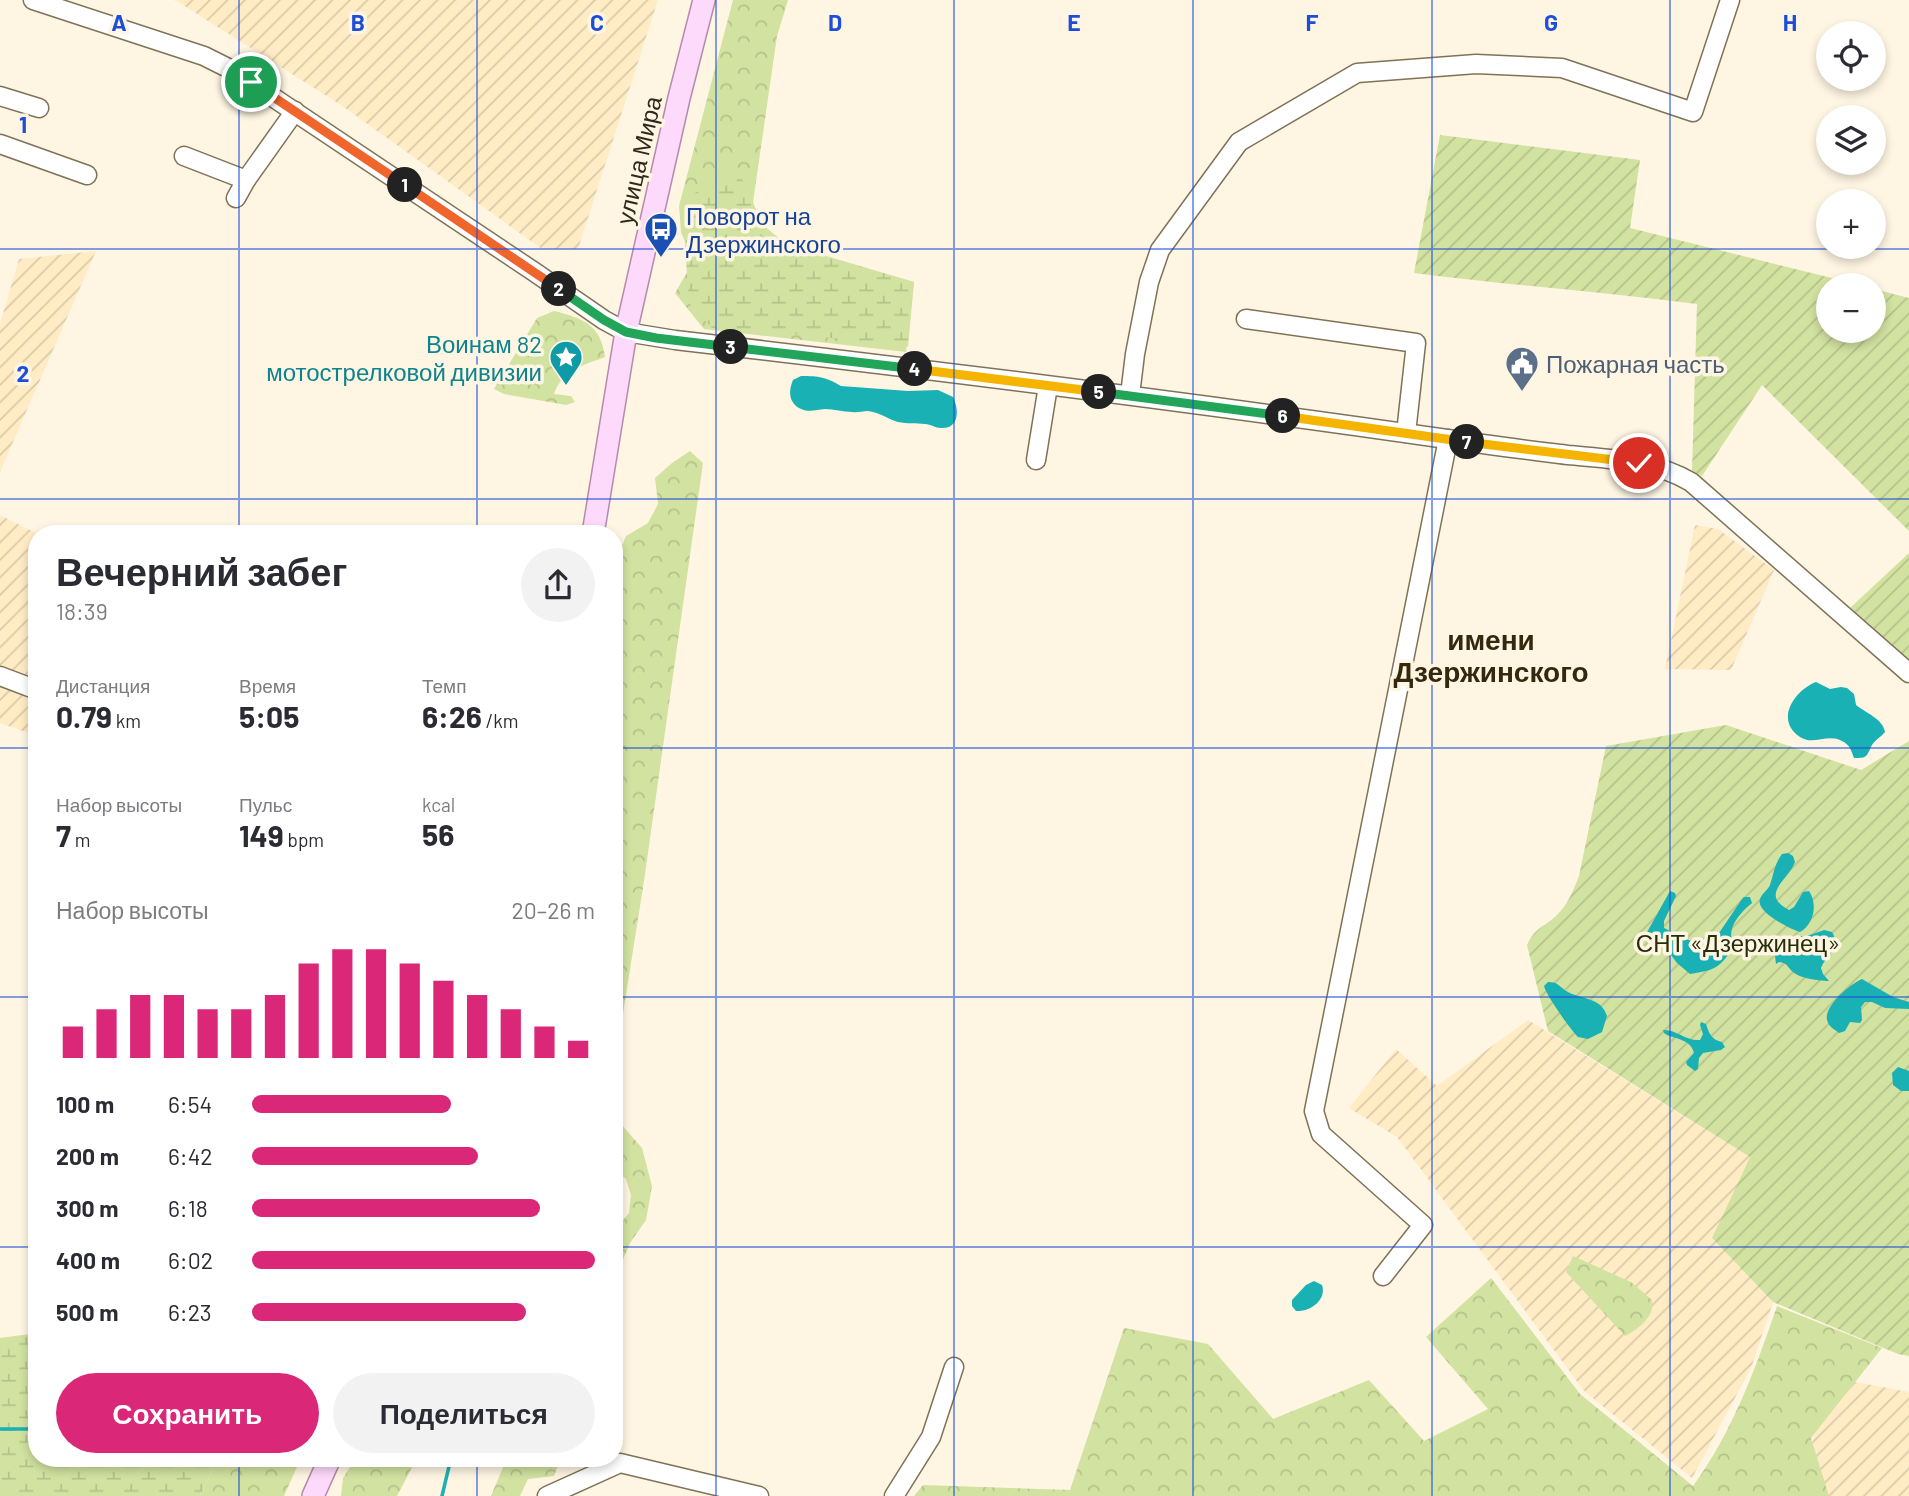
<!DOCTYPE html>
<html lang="ru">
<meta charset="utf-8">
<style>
body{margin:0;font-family:Barlow,sans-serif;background:#f2f2f3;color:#2b2b33;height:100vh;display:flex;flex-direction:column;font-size:26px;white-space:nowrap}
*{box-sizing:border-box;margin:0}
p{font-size:23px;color:#7c7c81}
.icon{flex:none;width:38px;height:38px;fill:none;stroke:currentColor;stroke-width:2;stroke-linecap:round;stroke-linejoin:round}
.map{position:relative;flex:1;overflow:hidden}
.side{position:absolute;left:28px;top:525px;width:595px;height:942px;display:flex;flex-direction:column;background:#fff;border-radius:28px;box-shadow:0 4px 10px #0003}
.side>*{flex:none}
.fabs{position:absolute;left:1816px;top:21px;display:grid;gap:14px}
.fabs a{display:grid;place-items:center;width:70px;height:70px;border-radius:50%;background:#fff;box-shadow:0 4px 10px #0003;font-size:35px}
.pin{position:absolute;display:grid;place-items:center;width:60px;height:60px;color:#fff;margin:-30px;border:4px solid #fff;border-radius:50%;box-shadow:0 2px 7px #0007}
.km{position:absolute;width:35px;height:35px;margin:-18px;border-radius:50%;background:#222;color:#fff;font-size:19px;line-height:35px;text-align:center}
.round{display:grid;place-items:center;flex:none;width:74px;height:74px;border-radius:37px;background:#f2f2f3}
.head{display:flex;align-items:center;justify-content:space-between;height:119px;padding:0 28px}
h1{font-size:38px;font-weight:700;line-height:52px}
.figures{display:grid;grid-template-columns:repeat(3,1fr);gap:10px;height:119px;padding:7px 28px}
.figures div{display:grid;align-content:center}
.figures b{font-size:30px;font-weight:700}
.figures small{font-size:19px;font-weight:400}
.figures p{font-size:19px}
.chart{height:196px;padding:14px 28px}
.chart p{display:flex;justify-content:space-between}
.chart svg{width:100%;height:126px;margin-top:7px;stroke:#db2777;stroke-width:6}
.button{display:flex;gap:14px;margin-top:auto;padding:14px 28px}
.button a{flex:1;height:80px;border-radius:42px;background:#db2777;color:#fff;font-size:28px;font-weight:700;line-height:80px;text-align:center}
.button a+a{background:#f2f2f3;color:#2b2b33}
ul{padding:0 28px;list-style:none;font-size:23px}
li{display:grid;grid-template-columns:112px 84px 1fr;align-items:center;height:52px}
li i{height:18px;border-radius:9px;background:#db2777}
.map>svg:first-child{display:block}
.industrial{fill:url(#industrial-furrows)}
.forest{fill:url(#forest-crowns)}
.wetland{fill:url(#wetland-marsh)}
.garden{fill:url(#garden-furrows)}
.water{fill:#19b1b4}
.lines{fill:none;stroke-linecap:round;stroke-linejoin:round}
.stream{stroke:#19b1b4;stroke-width:3.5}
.minor-casing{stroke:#7f7256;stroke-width:21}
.major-casing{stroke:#b48bad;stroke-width:24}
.minor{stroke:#fff;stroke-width:18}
.major{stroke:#fdd9fc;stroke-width:21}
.split-1-casing{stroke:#fff;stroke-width:14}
.split-2-casing{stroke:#fff;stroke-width:14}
.split-3-casing{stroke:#fff;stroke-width:14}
.split-4-casing{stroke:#fff;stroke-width:14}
.split-5-casing{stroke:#fff;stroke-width:14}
.split-6-casing{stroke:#fff;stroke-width:14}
.split-7-casing{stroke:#fff;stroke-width:14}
.split-8-casing{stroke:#fff;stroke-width:14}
.split-1{stroke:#f0652b;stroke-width:9}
.split-2{stroke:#f0652b;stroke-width:9}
.split-3{stroke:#22a559;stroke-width:9}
.split-4{stroke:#22a559;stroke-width:9}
.split-5{stroke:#f5b400;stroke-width:9}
.split-6{stroke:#22a559;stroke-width:9}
.split-7{stroke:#f5b400;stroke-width:9}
.split-8{stroke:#f5b400;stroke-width:9}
.grid{fill:none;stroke:#1d4ed8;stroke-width:2;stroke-opacity:0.55}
.labels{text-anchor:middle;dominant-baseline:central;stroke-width:7;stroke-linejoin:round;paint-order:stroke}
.street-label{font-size:24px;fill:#2f291d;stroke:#fef5e2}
.transit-label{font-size:24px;fill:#164399;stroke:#fef5e2;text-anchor:start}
.culture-label{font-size:24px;fill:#0d838f;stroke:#fef5e2;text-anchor:end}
.service-label{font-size:24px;fill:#4e5e75;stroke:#fef5e2;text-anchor:start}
.park-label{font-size:24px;fill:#272e09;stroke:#fef5e2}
.quarter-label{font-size:28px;font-weight:bold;fill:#34280e;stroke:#fef5e2}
.grid-label{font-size:23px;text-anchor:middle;font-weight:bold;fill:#1d4ed8;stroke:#fef5e2;stroke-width:7;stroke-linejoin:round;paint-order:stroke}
</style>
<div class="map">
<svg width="1909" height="1496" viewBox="0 0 1909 1496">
<defs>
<pattern id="industrial-furrows" width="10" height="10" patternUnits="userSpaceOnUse" patternTransform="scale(1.75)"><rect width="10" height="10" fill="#ffecc5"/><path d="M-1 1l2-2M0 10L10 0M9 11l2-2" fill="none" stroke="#dbcaa9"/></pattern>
<pattern id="forest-crowns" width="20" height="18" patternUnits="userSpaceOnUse" patternTransform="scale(1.75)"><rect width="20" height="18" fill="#d2e2a1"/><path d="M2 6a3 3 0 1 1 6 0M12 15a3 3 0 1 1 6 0" fill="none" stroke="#b5c28a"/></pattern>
<pattern id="wetland-marsh" width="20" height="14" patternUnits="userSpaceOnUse" patternTransform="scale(1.75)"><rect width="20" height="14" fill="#d2e2a1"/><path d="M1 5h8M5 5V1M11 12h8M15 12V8" fill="none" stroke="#b5c28a"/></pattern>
<pattern id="garden-furrows" width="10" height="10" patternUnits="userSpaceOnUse" patternTransform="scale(1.75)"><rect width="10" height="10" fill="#d2e2a1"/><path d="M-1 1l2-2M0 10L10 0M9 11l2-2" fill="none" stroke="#b5c28a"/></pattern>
</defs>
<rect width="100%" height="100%" fill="#fef5e2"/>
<g class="industrial">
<path d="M 175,0 L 658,0 L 578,249 L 542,249 L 341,105 Z"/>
<path d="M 96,251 L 0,472 L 0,324 L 19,259 Z"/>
<path d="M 0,515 L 38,534 L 37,736 L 0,723 Z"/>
<path d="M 1695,525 L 1718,529 L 1774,570 L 1731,670 L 1665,669 Z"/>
<path d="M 1528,1020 L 1750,1157 L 1712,1238 L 1773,1302 L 1751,1368 L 1692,1478 L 1584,1391 L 1397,1137 L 1349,1108 L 1396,1049 L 1437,1086 Z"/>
<path d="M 1824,1376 L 1909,1392 L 1909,1496 L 1803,1496 Z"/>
</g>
<g class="forest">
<path d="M 733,0 L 788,0 L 777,36 L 753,202 L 767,243 L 914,282 L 906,352 L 704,329 L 675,293 L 693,262 L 681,232 L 679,206 Z"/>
<path d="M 554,311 C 583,318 601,325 605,357 C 584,365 562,370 554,394 L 571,396 L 575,402 L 566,405 L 504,394 L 494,389 L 537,318 Z"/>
<path d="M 690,451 L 703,463 L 644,881 L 614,1070 L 614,564 L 626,536 L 648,523 L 658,504 L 655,478 L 672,463 Z"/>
<path d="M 614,1116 L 642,1148 L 652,1186 L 646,1220 L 630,1243 L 614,1281 L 614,1231 L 629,1213 L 631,1195 L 626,1179 L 614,1169 L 614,1147 L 621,1131 L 618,1126 L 614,1128 Z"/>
<path d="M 1573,1256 L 1631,1282 L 1652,1300 C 1655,1317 1638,1329 1625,1336 L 1566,1272 Z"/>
<path d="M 1491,1278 L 1580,1394 L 1693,1486 C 1732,1433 1756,1368 1777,1306 L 1882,1348 L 1811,1438 L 1829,1496 L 914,1496 L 923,1485 L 1070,1490 L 1124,1328 L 1208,1344 L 1273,1419 L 1369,1380 L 1424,1441 L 1488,1409 L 1426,1337 Z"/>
<path d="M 218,1458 L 301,1458 L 284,1496 L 200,1496 Z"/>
<path d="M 356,1458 L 417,1458 L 397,1496 L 341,1496 L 343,1478 Z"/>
<path d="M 507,1458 L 561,1458 L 554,1476 L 528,1479 L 520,1496 L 491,1496 Z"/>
</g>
<g class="wetland">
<path d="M 722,177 L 742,179 L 763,225 L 786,244 L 914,282 L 908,347 L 788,333 L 712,328 L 689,303 L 685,245 L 695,193 Z"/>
<path d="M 37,1333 L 37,1458 L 218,1458 L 200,1496 L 0,1496 L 0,1338 Z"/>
</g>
<g class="garden">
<path d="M 1440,135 L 1640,160 L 1630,228 L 1860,285 L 1829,285 L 1829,331 L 1874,331 L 1874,289 L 1909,298 L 1909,531 L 1762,385 L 1702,476 L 1692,471 L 1697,304 C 1603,292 1508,285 1414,273 Z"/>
<path d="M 1909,553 L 1909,660 L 1850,608 Z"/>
<path d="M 1726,725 L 1861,770 L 1909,741 L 1909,1356 L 1898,1354 L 1773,1302 L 1712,1238 L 1750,1157 L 1548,1031 L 1527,945 C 1536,926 1544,928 1558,914 C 1568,904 1574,889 1579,876 L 1606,746 Z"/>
</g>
<g class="water">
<path d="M 801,376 C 819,376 826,377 841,386 L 908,391 L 938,390 L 953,397 C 959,409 960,429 941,428 C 935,428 931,424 925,424 C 916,423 907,424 898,422 C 888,419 879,412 868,411 C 863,411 857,413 852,412 C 843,412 834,409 825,409 C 816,410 808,413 799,408 C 788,401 789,390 793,380 Z"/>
<path d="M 1816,682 L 1830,689 L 1841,687 L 1847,688 L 1854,694 L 1856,705 C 1866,713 1883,719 1885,732 C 1881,737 1875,740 1872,745 C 1866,757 1868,758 1854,758 C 1851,750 1850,745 1842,741 C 1828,733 1813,746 1800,737 C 1774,720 1795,690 1816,682 Z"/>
<path d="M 1788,853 L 1793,856 L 1795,862 C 1788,881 1759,894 1789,910 L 1794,907 L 1803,892 L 1809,891 C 1818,904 1814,924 1800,932 C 1790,929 1755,912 1760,899 C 1762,893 1768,890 1770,885 C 1774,873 1774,865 1782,854 Z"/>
<path d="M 1670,891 L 1675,893 L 1676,896 L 1664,921 L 1664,928 L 1710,950 L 1713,949 L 1719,933 L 1742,899 L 1744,897 L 1750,897 L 1752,903 C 1741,912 1728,926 1732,940 L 1743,944 L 1742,947 L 1734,945 C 1721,968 1715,970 1690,974 L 1677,963 L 1659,939 L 1646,934 Z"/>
<path d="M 1824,930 L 1832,932 C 1842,948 1826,955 1821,968 L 1823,974 L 1829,981 C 1819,981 1799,978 1793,972 C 1787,967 1788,963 1779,962 L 1776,964 L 1774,948 L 1795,936 L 1807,936 Z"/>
<path d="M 1862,979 L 1893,997 L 1909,1002 L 1909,1009 L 1885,1008 L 1872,1002 L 1865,1002 L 1861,1007 L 1862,1020 L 1860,1023 L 1850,1022 L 1845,1031 L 1839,1033 C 1834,1029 1829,1027 1827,1020 C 1824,1006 1850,984 1862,979 Z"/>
<path d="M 1548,982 C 1559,982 1559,987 1568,992 C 1583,1000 1601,997 1607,1016 L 1602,1032 L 1588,1039 L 1578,1037 C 1570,1029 1546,995 1544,986 Z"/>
<path d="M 1701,1022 L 1706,1024 C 1709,1034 1712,1040 1722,1042 L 1725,1047 L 1721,1050 L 1703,1053 L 1699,1058 L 1698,1069 L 1695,1071 L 1687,1065 L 1686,1062 L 1694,1053 C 1691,1040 1677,1039 1667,1035 L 1664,1033 L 1663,1030 C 1676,1029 1685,1041 1700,1040 L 1703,1034 L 1700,1025 Z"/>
<path d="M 1898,1067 L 1909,1071 L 1909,1091 L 1901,1091 L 1893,1085 L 1892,1073 Z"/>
<path d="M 1314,1281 L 1322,1285 C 1327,1300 1310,1312 1296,1311 L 1292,1306 L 1292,1300 L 1306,1285 Z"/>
</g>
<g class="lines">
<g class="stream">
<path d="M 0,1429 L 37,1429"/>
<path d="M 346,1460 L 350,1458"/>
<path d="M 442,1496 L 451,1458"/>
</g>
<defs>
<g id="minor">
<path d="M 33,0 L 204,56 L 232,70 L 533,271 L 604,320 L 626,332 L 675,340 C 933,370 1190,402 1447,439 C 1487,445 1528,450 1568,455 C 1610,459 1654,460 1691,482 L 1909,673"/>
<path d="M 0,96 L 39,108"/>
<path d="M 0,144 L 87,175"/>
<path d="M 184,156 L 246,180"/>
<path d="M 236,198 L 246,180 L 295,111"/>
<path d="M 1246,319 L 1416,343 L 1406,433"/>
<path d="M 1130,395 L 1135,354 L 1149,282 L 1160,250 L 1239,142 L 1357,73 L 1476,64 L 1562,68 L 1693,112 L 1730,0"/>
<path d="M 1036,460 L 1048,386"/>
<path d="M 0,676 L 37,690"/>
<path d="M 1383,1276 L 1423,1225 L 1321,1134 L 1314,1111 L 1448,439"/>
<path d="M 547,1496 L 620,1463 L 759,1496"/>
<path d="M 894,1496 L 931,1437 L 954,1367"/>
</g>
<g id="major">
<path d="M 593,534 L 626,332 L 679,98 L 704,0"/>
<path d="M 313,1496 L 330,1458"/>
</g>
</defs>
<use href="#minor" class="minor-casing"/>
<use href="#major" class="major-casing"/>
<use href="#minor" class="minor"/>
<use href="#major" class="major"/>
</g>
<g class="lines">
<defs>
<path id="split-1" d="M 251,82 L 405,185"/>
<path id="split-2" d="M 405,185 L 559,289"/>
<path id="split-3" d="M 559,289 L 604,320 L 626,332 L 656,338 L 731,347"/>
<path id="split-4" d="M 731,347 L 915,369"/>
<path id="split-5" d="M 915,369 L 1099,392"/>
<path id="split-6" d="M 1099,392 L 1283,416"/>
<path id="split-7" d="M 1283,416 L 1467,442"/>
<path id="split-8" d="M 1467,442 L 1639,463"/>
</defs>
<use href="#split-1" class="split-1-casing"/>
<use href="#split-2" class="split-2-casing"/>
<use href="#split-3" class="split-3-casing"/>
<use href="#split-4" class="split-4-casing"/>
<use href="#split-5" class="split-5-casing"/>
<use href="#split-6" class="split-6-casing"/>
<use href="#split-7" class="split-7-casing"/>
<use href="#split-8" class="split-8-casing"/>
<use href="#split-1" class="split-1"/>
<use href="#split-2" class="split-2"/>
<use href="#split-3" class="split-3"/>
<use href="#split-4" class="split-4"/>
<use href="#split-5" class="split-5"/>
<use href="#split-6" class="split-6"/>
<use href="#split-7" class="split-7"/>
<use href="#split-8" class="split-8"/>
</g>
<path class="grid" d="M 239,0 L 239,534M 477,0 L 477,534M 716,0 L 716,1496M 954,0 L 954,1496M 1193,0 L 1193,1496M 1432,0 L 1432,1496M 1670,0 L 1670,1496M 0,249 L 1909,249M 0,499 L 1909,499M 0,748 L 37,748M 614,748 L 1909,748M 0,997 L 37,997M 614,997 L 1909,997M 0,1247 L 37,1247M 614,1247 L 1909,1247M 239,1458 L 239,1496M 477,1458 L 477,1496"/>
<defs>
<symbol id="bus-pin" viewBox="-11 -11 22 30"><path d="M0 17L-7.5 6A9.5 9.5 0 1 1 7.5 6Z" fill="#1a4fb4" stroke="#fef5e2"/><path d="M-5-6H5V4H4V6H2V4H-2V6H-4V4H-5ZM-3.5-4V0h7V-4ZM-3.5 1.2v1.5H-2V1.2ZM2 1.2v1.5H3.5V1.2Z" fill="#fff"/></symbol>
<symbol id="sight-pin" viewBox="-11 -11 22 30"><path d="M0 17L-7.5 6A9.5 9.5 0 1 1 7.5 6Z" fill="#0f9aa8" stroke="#fef5e2"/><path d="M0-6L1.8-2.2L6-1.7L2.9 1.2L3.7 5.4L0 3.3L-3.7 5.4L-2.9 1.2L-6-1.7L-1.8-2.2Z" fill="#fff"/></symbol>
<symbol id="civic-pin" viewBox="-11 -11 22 30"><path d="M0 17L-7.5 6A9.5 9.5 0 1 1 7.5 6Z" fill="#5c6f8a" stroke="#fef5e2"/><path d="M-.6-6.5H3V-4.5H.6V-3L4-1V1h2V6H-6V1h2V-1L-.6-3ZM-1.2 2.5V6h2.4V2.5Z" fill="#fff"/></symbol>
</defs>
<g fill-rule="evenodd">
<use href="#bus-pin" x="642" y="210" width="38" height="52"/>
<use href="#sight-pin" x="547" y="338" width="38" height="52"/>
<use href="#civic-pin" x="1503" y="344" width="38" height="52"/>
</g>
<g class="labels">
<g class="street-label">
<text transform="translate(638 160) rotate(-77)">улица Мира</text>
</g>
<g class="transit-label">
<text x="686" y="215">Поворот на<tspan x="686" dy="28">Дзержинского</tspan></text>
</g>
<g class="culture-label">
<text x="542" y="343">Воинам 82<tspan x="542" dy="28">мотострелковой дивизии</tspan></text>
</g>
<g class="service-label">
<text x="1546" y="363">Пожарная часть</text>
</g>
<g class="park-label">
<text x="1738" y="942">СНТ «Дзержинец»</text>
</g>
<g class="quarter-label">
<text x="1491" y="639">имени<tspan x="1491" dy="32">Дзержинского</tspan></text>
</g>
</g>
<g class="grid-label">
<text x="119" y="31">A</text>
<text x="358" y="31">B</text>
<text x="597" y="31">C</text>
<text x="835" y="31">D</text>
<text x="1074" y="31">E</text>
<text x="1312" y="31">F</text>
<text x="1551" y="31">G</text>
<text x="1790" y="31">H</text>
<text x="23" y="133">1</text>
<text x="23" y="382">2</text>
</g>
</svg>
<div class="fabs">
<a><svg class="icon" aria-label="locate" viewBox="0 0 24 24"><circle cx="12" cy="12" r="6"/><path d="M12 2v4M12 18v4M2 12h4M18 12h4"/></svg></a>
<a><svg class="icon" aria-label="layers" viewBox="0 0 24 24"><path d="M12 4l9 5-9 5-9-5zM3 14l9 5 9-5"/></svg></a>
<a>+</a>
<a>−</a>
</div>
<div class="pin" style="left:251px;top:82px;background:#1e9e55"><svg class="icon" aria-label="arrive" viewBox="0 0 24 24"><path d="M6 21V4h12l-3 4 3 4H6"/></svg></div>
<div class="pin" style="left:1639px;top:463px;background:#d93025"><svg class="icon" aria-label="check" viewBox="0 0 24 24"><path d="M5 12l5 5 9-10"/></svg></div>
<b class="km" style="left:405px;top:185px">1</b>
<b class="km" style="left:559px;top:289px">2</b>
<b class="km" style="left:731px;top:347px">3</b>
<b class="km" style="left:915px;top:369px">4</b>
<b class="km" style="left:1099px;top:392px">5</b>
<b class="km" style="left:1283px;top:416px">6</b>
<b class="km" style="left:1467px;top:442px">7</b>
<section class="side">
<div class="head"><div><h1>Вечерний забег</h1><p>18:39</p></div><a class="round"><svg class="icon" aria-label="share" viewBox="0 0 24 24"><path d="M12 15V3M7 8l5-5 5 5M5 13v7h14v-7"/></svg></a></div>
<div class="figures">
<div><p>Дистанция</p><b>0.79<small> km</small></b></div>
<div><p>Время</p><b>5:05</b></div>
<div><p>Темп</p><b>6:26<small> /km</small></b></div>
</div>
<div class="figures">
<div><p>Набор высоты</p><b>7<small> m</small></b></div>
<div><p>Пульс</p><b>149<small> bpm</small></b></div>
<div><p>kcal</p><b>56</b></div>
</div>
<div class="chart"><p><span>Набор высоты</span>20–26 m</p>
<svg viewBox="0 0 160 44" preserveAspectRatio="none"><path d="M5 44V33M15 44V27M25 44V22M35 44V22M45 44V27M55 44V27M65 44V22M75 44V11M85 44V6M95 44V6M105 44V11M115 44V17M125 44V22M135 44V27M145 44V33M155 44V38"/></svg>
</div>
<ul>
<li><b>100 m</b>6:54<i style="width:58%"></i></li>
<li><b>200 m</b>6:42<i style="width:66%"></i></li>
<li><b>300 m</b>6:18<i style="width:84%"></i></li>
<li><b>400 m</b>6:02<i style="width:100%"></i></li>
<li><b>500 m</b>6:23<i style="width:80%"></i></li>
</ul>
<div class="button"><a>Сохранить</a><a>Поделиться</a></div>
</section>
</div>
